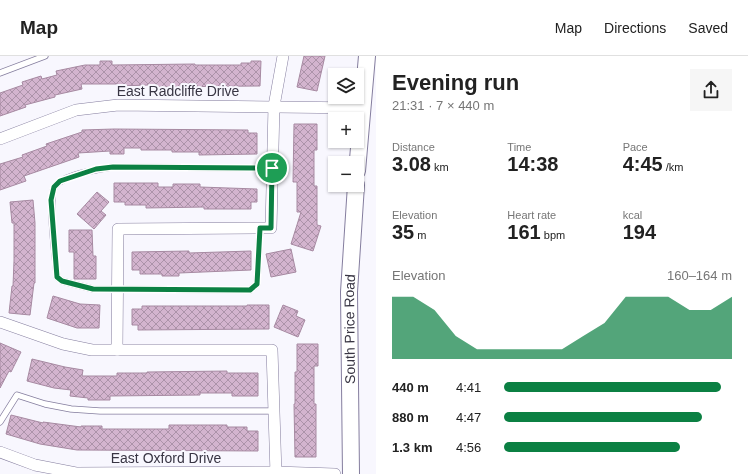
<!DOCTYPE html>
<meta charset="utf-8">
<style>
body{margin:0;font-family:Arial,sans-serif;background:#f6f6f6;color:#222;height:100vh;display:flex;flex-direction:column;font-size:15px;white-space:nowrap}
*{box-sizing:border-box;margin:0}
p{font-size:13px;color:#767676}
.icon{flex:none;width:22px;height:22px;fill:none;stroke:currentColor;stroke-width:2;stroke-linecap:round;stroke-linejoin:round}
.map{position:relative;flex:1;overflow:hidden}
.side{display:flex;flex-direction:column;background:#fff;width:372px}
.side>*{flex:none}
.buttons{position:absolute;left:328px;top:12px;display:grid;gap:8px}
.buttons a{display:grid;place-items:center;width:36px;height:36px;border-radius:0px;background:#fff;box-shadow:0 1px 3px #0004;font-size:20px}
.pin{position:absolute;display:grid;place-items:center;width:34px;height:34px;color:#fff;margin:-17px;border:2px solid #fff;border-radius:50%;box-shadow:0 1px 4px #0007}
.round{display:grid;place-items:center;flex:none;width:42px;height:42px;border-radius:0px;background:#f6f6f6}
.overview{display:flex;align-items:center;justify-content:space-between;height:68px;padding:0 16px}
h1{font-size:22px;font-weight:700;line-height:30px}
.stats{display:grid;grid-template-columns:repeat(3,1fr);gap:6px;height:68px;padding:4px 16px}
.stats div{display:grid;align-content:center}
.stats b{font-size:20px;font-weight:700}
.stats small{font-size:11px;font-weight:400}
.stats p{font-size:11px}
.chart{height:112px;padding:8px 16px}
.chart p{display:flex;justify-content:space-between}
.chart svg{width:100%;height:72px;margin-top:4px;fill:#0b8043;opacity:.7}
ul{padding:0 16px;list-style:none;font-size:13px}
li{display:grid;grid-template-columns:64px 48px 1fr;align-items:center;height:30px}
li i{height:10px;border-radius:5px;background:#0b8043}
header{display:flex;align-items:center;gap:24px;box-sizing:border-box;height:56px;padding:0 20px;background:#fff;border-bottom:1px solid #e0e0e0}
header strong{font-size:19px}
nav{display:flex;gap:22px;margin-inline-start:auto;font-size:14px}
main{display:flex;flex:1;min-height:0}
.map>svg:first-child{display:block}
.building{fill:url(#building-cross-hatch);stroke:#a78aa2}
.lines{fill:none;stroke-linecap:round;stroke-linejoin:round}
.service-casing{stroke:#847d9e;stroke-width:7}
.minor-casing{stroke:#847d9e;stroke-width:12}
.secondary-casing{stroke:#847d9e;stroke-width:18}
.service{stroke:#fff;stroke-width:5.5}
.minor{stroke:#fff;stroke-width:11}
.secondary{stroke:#fff;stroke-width:16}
.route-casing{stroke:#fff;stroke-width:8}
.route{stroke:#0b8043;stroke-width:5}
.labels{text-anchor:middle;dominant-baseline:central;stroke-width:4;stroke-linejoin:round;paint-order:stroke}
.street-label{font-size:14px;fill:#383543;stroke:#f8f7fe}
</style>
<header>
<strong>Map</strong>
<nav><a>Map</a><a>Directions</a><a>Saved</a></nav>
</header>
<main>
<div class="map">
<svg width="376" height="418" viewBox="0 0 376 418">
<defs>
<pattern id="building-cross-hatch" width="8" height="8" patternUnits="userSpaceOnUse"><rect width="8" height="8" fill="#d3b4ce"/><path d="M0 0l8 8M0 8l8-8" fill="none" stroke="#ac93a9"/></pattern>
</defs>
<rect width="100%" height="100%" fill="#f8f7fe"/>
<g class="building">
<path d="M 304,0 L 325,0 L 317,35 L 297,31 Z"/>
<path d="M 100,5 L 112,5 L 112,9 L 195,8 L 195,9 L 241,9 L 241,7 L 251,7 L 251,5 L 261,5 L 260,30 L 149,31 L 149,29 L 118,30 L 118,28 L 81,28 L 82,33 L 55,39 L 55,41 L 25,49 L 26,51 L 0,60 L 0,37 L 23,29 L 22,26 L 41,20 L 42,23 L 57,19 L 56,15 L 85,9 L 100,9 Z"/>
<path d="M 294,68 L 317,68 L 317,94 L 314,94 L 314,130 L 317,130 L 317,169 L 321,170 L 313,195 L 291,188 L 301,156 L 297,156 L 297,126 L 293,126 Z"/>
<path d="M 114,73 L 248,74 L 248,77 L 257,77 L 257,98 L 199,99 L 199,96 L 172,96 L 172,94 L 141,94 L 141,92 L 124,92 L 124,98 L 110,98 L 110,95 L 78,97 L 79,101 L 24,120 L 26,125 L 0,134 L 0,108 L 23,101 L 22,99 L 47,90 L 46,88 L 82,76 L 82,74 Z"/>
<path d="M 114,127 L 158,127 L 158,131 L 173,131 L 173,128 L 200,128 L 200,131 L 257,133 L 257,146 L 251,146 L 251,153 L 204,153 L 204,151 L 146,152 L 146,149 L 125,149 L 125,146 L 114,146 Z"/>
<path d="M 97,136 L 109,146 L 101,155 L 106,159 L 94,173 L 77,158 Z"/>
<path d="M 33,144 L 35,167 L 35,227 L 34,227 L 30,259 L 9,257 L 12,230 L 13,230 L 14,205 L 14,167 L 12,167 L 10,146 Z"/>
<path d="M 69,174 L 92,174 L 93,200 L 96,200 L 96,223 L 74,223 L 74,196 L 69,196 Z"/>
<path d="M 291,193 L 296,216 L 271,221 L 266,198 Z"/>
<path d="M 189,195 L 189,197 L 251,195 L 251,214 L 179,217 L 179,220 L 162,220 L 162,218 L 140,218 L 140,214 L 132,214 L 132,196 Z"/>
<path d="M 53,240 L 80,248 L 100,249 L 99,272 L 77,272 L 47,262 Z"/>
<path d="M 247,249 L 269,249 L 269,273 L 138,274 L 138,269 L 132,269 L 132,253 L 142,253 L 142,250 L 247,250 Z"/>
<path d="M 283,249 L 298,255 L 296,260 L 305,264 L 298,281 L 274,271 Z"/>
<path d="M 0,287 L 21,296 L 11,316 L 9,315 L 0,332 Z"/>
<path d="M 297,288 L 318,288 L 318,310 L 314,310 L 314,348 L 316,348 L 316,401 L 295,401 L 294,348 L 295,348 L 295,316 L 297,316 Z"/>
<path d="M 32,303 L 65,311 L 83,314 L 82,320 L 117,320 L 117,317 L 147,317 L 147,316 L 227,315 L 227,317 L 258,317 L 258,340 L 232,340 L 232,337 L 200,337 L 200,339 L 110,340 L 110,344 L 88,344 L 88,342 L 70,340 L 71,334 L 54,332 L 27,325 Z"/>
<path d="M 11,359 L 43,367 L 43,366 L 81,371 L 81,370 L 102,370 L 102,373 L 169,373 L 169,369 L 227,369 L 227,371 L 247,371 L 247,375 L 258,375 L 258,395 L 77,394 L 40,388 L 6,378 Z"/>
</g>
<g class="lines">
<defs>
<g id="service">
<path d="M 0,17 L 45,0"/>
<path d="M 260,172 L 257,228 L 250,234 L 93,233 L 62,225 L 57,221 C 56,205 47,140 55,130 C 64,119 99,113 113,111 L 272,112"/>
<path d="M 0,366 L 17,339 L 45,348 L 71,353 L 100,355 L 274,355"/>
</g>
<g id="minor">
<path d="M 0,83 L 76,54 L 118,49 L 362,52"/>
<path d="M 0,266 L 63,288 L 92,294 L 272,294 L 276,418"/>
<path d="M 117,294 L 118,173 L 271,172 L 274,50 L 283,0"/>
<path d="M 0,396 L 35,409 L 76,417 L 276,416 L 335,418"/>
</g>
<g id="secondary">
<path d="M 357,115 L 367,0"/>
<path id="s1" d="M 351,418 L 349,236 L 356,129"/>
</g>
</defs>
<use href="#service" class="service-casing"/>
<use href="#minor" class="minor-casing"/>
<use href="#secondary" class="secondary-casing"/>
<use href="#service" class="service"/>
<use href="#minor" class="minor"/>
<use href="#secondary" class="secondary"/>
</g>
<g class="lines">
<defs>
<path id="route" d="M 113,111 L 272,112 L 271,172 L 260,172 L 257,228 L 250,234 L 93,233 L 62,225 L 57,221 L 51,144 L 54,131 L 60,125 L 96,113 Z"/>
</defs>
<use href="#route" class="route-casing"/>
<use href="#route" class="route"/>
</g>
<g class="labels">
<g class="street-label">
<text x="178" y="35">East Radcliffe Drive</text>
<text stroke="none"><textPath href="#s1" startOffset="145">South Price Road</textPath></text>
<text x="166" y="402">East Oxford Drive</text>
</g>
</g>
</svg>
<div class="buttons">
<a><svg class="icon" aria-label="layers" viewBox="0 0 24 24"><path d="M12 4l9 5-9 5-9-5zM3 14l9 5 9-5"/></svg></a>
<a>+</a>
<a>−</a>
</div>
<div class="pin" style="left:272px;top:112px;background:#1e9e55"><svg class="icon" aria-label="arrive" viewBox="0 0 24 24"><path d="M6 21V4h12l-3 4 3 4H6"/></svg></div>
</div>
<section class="side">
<div class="overview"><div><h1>Evening run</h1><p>21:31 · 7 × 440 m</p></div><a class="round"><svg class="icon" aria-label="share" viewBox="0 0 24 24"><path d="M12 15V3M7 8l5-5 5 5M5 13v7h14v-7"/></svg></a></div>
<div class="stats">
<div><p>Distance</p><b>3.08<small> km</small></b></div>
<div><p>Time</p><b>14:38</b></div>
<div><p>Pace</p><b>4:45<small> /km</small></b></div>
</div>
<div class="stats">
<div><p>Elevation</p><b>35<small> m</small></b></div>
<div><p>Heart rate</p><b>161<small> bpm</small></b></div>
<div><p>kcal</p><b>194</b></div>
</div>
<div class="chart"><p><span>Elevation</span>160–164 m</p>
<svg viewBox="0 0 160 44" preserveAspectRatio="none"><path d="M0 44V6L10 6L20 14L30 30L40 38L50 38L60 38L70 38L80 38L90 30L100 22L110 6L120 6L130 6L140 14L150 14L160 6V44z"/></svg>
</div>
<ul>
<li><b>440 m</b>4:41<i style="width:95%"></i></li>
<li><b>880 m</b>4:47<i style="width:87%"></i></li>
<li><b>1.3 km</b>4:56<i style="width:77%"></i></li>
</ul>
</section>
</main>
